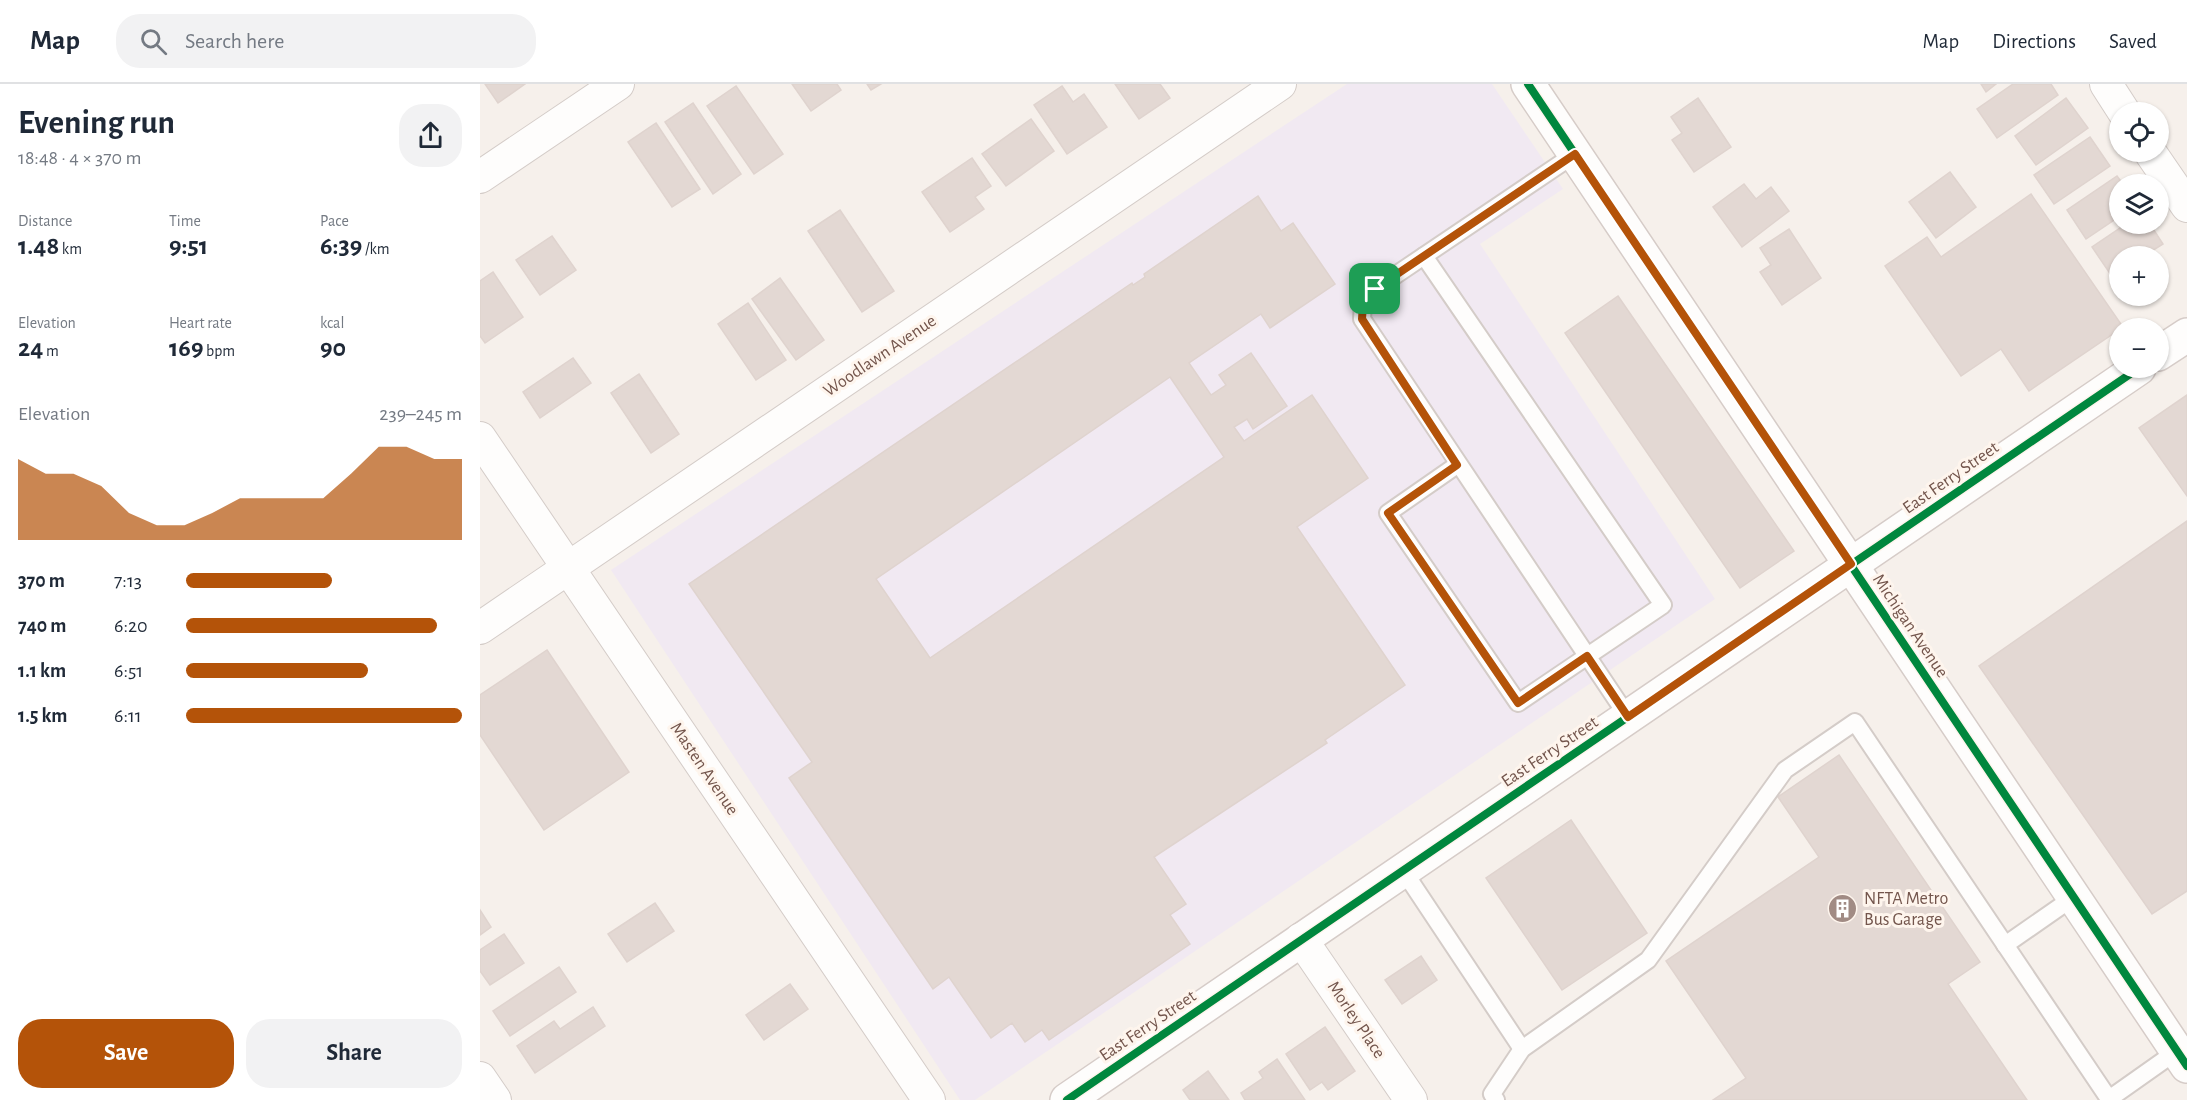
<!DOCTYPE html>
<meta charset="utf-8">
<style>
body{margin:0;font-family:"Alegreya Sans",sans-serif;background:#f2f2f3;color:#1f2937;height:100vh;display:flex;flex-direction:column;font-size:22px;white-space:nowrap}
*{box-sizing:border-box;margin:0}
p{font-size:20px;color:#747a83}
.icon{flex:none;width:33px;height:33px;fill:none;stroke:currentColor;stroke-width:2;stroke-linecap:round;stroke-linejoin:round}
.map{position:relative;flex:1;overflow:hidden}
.drawer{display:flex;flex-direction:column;background:#fff;width:480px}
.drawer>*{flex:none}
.fabs{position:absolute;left:1629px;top:18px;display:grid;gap:12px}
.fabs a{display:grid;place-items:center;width:60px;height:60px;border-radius:50%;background:#fff;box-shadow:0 2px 4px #0004;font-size:30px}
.pin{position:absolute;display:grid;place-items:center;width:51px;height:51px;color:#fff;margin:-26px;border-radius:12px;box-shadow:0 3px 9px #0006}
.round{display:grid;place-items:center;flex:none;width:63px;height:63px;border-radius:24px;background:#f2f2f3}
.overview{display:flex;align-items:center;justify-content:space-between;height:102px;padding:0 18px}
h1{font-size:33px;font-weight:700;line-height:45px}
.stats{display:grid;grid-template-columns:repeat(3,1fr);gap:9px;height:102px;padding:6px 18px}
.stats div{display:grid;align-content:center}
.stats b{font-size:26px;font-weight:700}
.stats small{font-size:16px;font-weight:400}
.stats p{font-size:16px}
.chart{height:168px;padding:12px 18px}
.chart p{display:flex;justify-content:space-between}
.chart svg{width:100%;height:108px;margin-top:6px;fill:#b45309;opacity:.7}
.primary-button{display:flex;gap:12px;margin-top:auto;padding:12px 18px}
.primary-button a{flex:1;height:69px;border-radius:24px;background:#b45309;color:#fff;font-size:24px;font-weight:700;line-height:69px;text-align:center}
.primary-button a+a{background:#f2f2f3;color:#1f2937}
ul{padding:0 18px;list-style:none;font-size:20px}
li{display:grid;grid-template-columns:96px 72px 1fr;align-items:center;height:45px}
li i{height:15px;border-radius:8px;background:#b45309}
header{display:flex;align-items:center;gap:36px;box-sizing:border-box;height:84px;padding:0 30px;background:#fff;border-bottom:2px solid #e0e1e3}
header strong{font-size:28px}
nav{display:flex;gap:33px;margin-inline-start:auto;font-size:21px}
.search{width:420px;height:54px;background:#f2f2f3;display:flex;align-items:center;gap:15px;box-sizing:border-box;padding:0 21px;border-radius:24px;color:#747a83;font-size:22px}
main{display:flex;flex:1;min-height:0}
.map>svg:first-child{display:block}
.education{fill:#f1e9f2}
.building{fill:#e3d8d3;stroke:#dfd3ce;stroke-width:1.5;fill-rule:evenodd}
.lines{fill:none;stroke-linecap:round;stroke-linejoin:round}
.lane-casing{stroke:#d4ccc8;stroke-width:20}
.street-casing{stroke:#d4ccc8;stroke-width:34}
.secondary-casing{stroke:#d6ccc8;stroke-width:36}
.lane{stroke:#fefdfc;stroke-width:16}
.street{stroke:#fefdfc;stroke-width:32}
.secondary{stroke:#fefdfc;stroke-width:33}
.cycleway-casing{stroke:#fef5ed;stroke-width:11}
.cycleway{stroke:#00873e;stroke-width:8}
.route-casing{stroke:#fff;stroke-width:12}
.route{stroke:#b45309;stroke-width:8}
.labels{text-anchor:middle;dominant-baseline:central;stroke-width:6;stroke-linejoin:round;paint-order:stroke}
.street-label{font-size:18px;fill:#73554c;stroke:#fef5ed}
.poi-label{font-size:18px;fill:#73554c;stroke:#fef5ed;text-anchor:start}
</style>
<header>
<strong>Map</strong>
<div class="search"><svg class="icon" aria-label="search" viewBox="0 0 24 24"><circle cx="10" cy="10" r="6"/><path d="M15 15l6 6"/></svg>Search here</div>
<nav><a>Map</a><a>Directions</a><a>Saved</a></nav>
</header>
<main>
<section class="drawer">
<div class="overview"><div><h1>Evening run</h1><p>18:48 · 4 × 370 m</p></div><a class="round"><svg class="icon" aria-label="share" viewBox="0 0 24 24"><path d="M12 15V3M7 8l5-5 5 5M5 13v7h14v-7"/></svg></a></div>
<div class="stats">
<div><p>Distance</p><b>1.48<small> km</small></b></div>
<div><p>Time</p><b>9:51</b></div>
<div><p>Pace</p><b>6:39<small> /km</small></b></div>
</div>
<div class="stats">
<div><p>Elevation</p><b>24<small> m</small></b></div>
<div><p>Heart rate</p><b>169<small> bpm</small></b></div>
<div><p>kcal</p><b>90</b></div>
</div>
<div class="chart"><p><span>Elevation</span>239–245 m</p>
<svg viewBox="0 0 160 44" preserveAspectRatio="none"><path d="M0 44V11L10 17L20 17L30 22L40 33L50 38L60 38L70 33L80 27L90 27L100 27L110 27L120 17L130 6L140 6L150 11L160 11V44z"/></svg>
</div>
<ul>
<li><b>370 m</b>7:13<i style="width:53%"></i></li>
<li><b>740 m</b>6:20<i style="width:91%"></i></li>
<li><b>1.1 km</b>6:51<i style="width:66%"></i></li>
<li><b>1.5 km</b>6:11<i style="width:100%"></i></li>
</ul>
<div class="primary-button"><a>Save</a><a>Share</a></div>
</section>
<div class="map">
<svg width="1707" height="1016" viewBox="0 0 1707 1016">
<rect width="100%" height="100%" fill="#f6f0eb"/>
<path class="education" d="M 867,0 L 1012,0 L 1083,105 L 1000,160 L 1235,515 L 495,1016 L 480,1016 L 131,486 Z"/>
<g class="building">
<path d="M 5,0 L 45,0 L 18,19 Z"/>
<path d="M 312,0 L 357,0 L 361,6 L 331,27 Z"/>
<path d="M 387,0 L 401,0 L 391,6 Z"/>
<path d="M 635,0 L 680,0 L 690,14 L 659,35 Z"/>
<path d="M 1501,0 L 1516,0 L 1506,8 Z"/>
<path d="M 1533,0 L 1571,0 L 1578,11 L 1517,54 L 1497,25 Z"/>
<path d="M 256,2 L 303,70 L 274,90 L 227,22 Z"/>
<path d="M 582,2 L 593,18 L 604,10 L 627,43 L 587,70 L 554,21 Z"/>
<path d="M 1218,14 L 1251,63 L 1214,88 L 1192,56 L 1202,49 L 1191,33 Z"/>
<path d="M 1586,14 L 1608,44 L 1556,81 L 1535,52 Z"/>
<path d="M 213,19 L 261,90 L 233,110 L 185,38 Z"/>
<path d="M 551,35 L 574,67 L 526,102 L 502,70 Z"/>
<path d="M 176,39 L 220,105 L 192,123 L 148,58 Z"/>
<path d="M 1610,53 L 1630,82 L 1574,120 L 1554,91 Z"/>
<path d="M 492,74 L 511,102 L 495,113 L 504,125 L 470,148 L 442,108 Z"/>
<path d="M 1470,88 L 1496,123 L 1456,154 L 1429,118 Z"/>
<path d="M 1637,92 L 1643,100 L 1640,100 L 1640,132 L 1606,155 L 1587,126 Z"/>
<path d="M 1264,100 L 1276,115 L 1291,103 L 1309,127 L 1262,163 L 1233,123 Z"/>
<path d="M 1551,110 L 1643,243 L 1549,307 L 1521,265 L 1481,292 L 1405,182 L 1447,153 L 1461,173 Z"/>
<path d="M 778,112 L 801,147 L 813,139 L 855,200 L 790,244 L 781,230 L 709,279 L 731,311 L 746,301 L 739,291 L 771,269 L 807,322 L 773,345 L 767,335 L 754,343 L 764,357 L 832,311 L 888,394 L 817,443 L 925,601 L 845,656 L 847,659 L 674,773 L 706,820 L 690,831 L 710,860 L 569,956 L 562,946 L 545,958 L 532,939 L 511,954 L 469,893 L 453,905 L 309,694 L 332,678 L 209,500 L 652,199 L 653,201 L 665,193 L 664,190 ZM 690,293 L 744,373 L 450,574 L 396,495 Z"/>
<path d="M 360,126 L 414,207 L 382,228 L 328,147 Z"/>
<path d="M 1646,140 L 1670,140 L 1683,160 L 1664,172 L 1640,172 L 1640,189 L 1633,194 L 1612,163 Z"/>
<path d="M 1309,145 L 1341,194 L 1302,221 L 1280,188 L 1291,181 L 1280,164 Z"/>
<path d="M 72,152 L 96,186 L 60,211 L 36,176 Z"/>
<path d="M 13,188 L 43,233 L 5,259 L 0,252 L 0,197 Z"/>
<path d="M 300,194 L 344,256 L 316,276 L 272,215 Z"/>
<path d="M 1138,212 L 1314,467 L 1260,504 L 1085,249 Z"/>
<path d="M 268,219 L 306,276 L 276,296 L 238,240 Z"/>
<path d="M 93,274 L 111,299 L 60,334 L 43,308 Z"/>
<path d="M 159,290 L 199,350 L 171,369 L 131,309 Z"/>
<path d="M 1707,311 L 1707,412 L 1659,344 Z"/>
<path d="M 1707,437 L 1707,807 L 1672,830 L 1499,582 Z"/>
<path d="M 67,566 L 149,688 L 64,746 L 0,651 L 0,611 Z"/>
<path d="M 1359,671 L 1500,878 L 1468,900 L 1547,1016 L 1233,1016 L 1266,994 L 1186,877 L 1339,773 L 1298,713 Z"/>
<path d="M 1091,736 L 1167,849 L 1082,906 L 1006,794 Z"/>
<path d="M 175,819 L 194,847 L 147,878 L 128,850 Z"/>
<path d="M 0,826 L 11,843 L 0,851 Z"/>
<path d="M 24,850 L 44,879 L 10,901 L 0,887 L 0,866 Z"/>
<path d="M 941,872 L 957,896 L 922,920 L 905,896 Z"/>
<path d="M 79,883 L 96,908 L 30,952 L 13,927 Z"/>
<path d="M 310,900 L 328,925 L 284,956 L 266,931 Z"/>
<path d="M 113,923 L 125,942 L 55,989 L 37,962 L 74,937 L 80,945 Z"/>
<path d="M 845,943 L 875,987 L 848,1006 L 842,998 L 830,1006 L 806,970 Z"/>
<path d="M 797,975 L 825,1016 L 765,1016 L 761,1009 L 783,994 L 779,988 Z"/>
<path d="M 728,987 L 749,1016 L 710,1016 L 703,1006 Z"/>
</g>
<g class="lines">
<defs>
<g id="lane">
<path d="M 1095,70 L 895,205 L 883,220 L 882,235 L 1148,633"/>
<path d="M 944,172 L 1183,521 L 1038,619 L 908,429 L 977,381"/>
<path d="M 923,786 L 1042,965"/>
<path d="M 1525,861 L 1594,813"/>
<path d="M 1016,1016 L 1012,1010 L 1042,965 L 1168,876 L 1305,686 L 1375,638 L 1629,1015 L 1697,967"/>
</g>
<g id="street">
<path d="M 1626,0 L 1644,28"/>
<path d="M 1670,68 L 1707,122"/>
<path d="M 0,93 L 138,0"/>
<path d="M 0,354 L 449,1016"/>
<path d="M 0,544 L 800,0"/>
<path d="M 821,855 L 931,1016"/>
<path d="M 0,994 L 15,1016"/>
</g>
<g id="secondary">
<path d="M 1048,0 L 1707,982"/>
<path d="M 1678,270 L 1707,251"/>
<path d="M 587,1016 L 1659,284"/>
</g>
</defs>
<use href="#lane" class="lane-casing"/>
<use href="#street" class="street-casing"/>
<use href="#secondary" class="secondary-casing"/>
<use href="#lane" class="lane"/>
<use href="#street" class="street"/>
<use href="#secondary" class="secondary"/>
<defs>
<g id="cycleway">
<path d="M 1048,0 L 1707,982"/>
<path d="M 587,1016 L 1659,284"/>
</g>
</defs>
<use href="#cycleway" class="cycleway-casing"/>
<use href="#cycleway" class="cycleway"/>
</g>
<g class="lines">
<defs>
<path id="route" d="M 1095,70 L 1371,480 L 1148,633 L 1107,572 L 1038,619 L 908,429 L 977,381 L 882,235 L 883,220 L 895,205 Z"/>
</defs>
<use href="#route" class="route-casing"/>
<use href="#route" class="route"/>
</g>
<defs>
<symbol id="building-disc" viewBox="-11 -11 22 22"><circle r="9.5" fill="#a18b84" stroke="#fef5ed"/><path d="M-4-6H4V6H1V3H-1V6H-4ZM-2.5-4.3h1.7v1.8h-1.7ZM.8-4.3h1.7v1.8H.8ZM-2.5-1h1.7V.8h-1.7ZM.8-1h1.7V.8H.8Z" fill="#fff"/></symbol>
</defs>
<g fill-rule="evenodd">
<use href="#building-disc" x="1346" y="808" width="33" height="33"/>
</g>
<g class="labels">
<g class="street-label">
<text transform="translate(400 272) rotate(-34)">Woodlawn Avenue</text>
<text transform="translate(1471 394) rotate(-35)">East Ferry Street</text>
<text transform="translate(1430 542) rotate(56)">Michigan Avenue</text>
<text transform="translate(1070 668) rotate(-34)">East Ferry Street</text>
<text transform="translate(224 685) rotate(56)">Masten Avenue</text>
<text transform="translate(876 936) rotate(56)">Morley Place</text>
<text transform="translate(668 942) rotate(-34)">East Ferry Street</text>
</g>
<g class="poi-label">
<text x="1384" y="815">NFTA Metro<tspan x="1384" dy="21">Bus Garage</tspan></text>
</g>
</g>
</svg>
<div class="fabs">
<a><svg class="icon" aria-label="locate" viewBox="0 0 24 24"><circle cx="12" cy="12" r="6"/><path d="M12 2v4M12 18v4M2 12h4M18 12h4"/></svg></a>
<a><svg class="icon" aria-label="layers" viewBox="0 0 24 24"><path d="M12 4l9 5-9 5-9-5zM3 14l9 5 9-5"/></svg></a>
<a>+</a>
<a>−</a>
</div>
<div class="pin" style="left:895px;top:205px;background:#1e9e55"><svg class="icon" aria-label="arrive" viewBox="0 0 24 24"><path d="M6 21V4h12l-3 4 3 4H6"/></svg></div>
</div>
</main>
